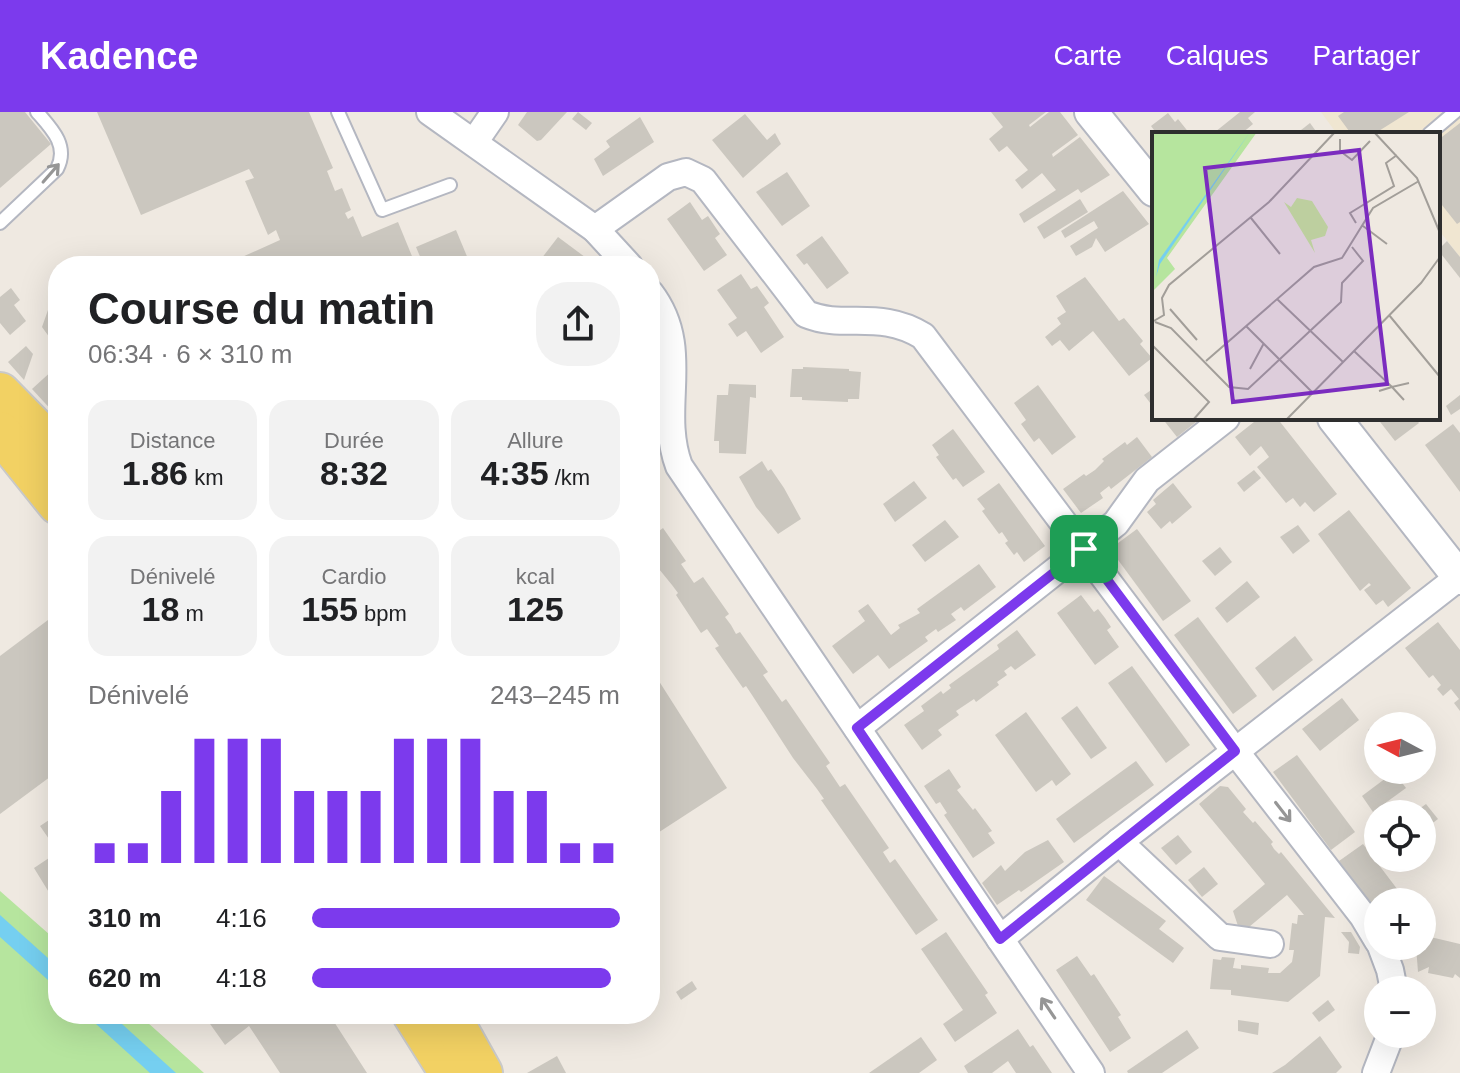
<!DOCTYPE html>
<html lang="fr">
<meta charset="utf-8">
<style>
body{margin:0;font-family:Helvetica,sans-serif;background:#f2f2f2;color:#202124;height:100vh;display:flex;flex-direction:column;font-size:30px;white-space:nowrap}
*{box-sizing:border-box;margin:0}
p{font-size:26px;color:#757577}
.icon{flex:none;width:44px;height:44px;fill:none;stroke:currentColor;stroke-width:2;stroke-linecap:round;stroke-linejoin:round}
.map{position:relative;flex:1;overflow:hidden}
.drawer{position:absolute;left:48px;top:144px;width:612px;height:768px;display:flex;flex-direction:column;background:#fff;border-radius:32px;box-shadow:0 8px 32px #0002}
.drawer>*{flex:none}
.needle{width:52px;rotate:277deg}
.controls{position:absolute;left:1364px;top:600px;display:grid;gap:16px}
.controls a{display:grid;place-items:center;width:72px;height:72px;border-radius:50%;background:#fff;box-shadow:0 8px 32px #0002;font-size:40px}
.pin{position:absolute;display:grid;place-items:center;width:68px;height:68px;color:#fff;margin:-34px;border-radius:16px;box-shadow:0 4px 12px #0006}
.round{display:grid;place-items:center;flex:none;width:84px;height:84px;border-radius:32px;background:#f2f2f2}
.headline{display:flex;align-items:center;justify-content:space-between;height:136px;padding:0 40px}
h1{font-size:44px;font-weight:700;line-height:60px}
.figures{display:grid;grid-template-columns:repeat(3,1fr);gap:12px;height:136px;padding:8px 40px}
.figures div{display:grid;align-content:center;border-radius:20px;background:#f2f2f2;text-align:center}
.figures b{font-size:34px;font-weight:700}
.figures small{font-size:22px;font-weight:400}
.figures p{font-size:22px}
.chart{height:224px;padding:16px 40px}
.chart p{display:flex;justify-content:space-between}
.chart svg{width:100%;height:144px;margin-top:8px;stroke:#7c3aed;stroke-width:6}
ul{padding:0 40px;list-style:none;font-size:26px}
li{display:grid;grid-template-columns:128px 96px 1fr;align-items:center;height:60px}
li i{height:20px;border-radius:10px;background:#7c3aed}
header{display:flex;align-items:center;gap:48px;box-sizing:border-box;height:112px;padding:0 40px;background:#7c3aed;color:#fff}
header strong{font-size:38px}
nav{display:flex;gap:44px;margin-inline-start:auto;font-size:28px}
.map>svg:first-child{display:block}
.education{fill:#f0e6d1}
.green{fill:#b6e59e}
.water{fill:#75cff0}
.building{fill:#cbc7bf}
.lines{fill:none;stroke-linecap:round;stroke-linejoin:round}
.service-casing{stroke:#b4b7c1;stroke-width:16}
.minor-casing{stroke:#b4b7c1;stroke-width:30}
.tertiary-casing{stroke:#b4b7c1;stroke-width:36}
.primary-casing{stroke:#c9c9c9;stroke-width:44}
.service{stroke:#fff;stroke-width:12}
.minor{stroke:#fff;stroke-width:26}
.tertiary{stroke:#fff;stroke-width:32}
.primary{stroke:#f2d163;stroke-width:40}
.oneway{stroke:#969696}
.route-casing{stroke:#fff;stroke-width:16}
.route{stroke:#7c3aed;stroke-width:10}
.inset-road{fill:none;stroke:#a29e99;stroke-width:2}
.view{fill:#7b2cbf;fill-opacity:0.15;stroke:#7b2cbf;stroke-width:4}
.inset-edge{fill:none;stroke:#2e2e2e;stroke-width:4}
</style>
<header>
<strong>Kadence</strong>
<nav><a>Carte</a><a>Calques</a><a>Partager</a></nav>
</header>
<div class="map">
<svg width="1460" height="961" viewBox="0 0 1460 961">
<rect width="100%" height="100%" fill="#efe9e1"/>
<path class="education" d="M 1321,0 L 1460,0 L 1460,145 L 1438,117 L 1438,22 L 1337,22 Z"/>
<path class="green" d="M 0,779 L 58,830 L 58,902 L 138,902 L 204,961 L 0,961 Z"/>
<g class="water">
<path d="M 0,803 L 58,855 L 58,877 L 0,825 Z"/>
<path d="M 85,902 L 111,902 L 176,961 L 150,961 Z"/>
</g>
<g class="building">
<path d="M 0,0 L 25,0 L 51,32 L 0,76 Z"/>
<path d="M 97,0 L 309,0 L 333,56 L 327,59 L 335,79 L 342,76 L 351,98 L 345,101 L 348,107 L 353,104 L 362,125 L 398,110 L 416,154 L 222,154 L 280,128 L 276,118 L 268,123 L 245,69 L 254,66 L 249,57 L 141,103 Z"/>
<path d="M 527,0 L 567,0 L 541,28 L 537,29 L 518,13 Z"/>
<path d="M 578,0 L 592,11 L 586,18 L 572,7 Z"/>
<path d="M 991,0 L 1046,0 L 1029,13 L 1030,15 L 1049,0 L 1060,0 L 1078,23 L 1052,42 L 1053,45 L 1080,25 L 1110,63 L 1081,81 L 1078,77 L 1024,111 L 1019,102 L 1056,78 L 1042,61 L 1022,77 L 1015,68 L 1028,58 L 1007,34 L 999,40 L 989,27 L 1003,15 Z"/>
<path d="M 1240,0 L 1255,0 L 1248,6 L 1253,12 L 1241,22 L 1217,22 L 1215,20 Z"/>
<path d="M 1344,0 L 1409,0 L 1374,22 L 1344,22 L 1349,19 L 1338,4 Z"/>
<path d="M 1168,1 L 1175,10 L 1178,7 L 1190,22 L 1157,22 L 1151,14 Z"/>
<path d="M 745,2 L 767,28 L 775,21 L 781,32 L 743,66 L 712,28 Z"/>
<path d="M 640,5 L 654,30 L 603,64 L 594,47 L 610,35 L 606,29 Z"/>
<path d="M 1310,11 L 1318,22 L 1296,22 Z"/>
<path d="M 1460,11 L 1460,110 L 1457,112 L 1438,88 L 1438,28 Z"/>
<path d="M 787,60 L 810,94 L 782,114 L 756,80 Z"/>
<path d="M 1123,79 L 1149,112 L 1105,140 L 1096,126 L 1092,135 L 1076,144 L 1070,134 L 1098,116 L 1094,109 L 1065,126 L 1061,119 Z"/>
<path d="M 1080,87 L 1088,100 L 1044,127 L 1037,115 Z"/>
<path d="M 690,90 L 702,108 L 708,104 L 720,122 L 715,126 L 727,143 L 704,159 L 667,107 Z"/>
<path d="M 456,118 L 471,154 L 424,154 L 416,135 Z"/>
<path d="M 822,124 L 849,161 L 827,177 L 807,151 L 804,153 L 796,143 Z"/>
<path d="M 558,125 L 597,154 L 542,154 L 538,151 Z"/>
<path d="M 1447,129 L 1460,145 L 1460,166 L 1438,138 Z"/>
<path d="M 741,162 L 751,177 L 757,174 L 769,191 L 764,195 L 784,225 L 761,241 L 746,219 L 737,225 L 728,212 L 737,206 L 717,178 Z"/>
<path d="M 1085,165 L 1119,209 L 1124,206 L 1143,229 L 1140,232 L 1152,246 L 1129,264 L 1093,219 L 1069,239 L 1060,228 L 1052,234 L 1045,225 L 1061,212 L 1057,206 L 1066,200 L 1056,184 Z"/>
<path d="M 11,176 L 20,188 L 14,193 L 26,209 L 10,223 L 0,211 L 0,185 Z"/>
<path d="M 48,198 L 56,209 L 58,208 L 58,223 L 55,233 L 42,215 Z"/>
<path d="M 26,234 L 33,242 L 24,268 L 8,250 Z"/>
<path d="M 803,255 L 849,257 L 849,259 L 861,260 L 859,287 L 848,287 L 848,290 L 802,288 L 802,285 L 790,285 L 792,257 L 803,257 Z"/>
<path d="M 54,257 L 58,261 L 58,301 L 56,303 L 32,277 Z"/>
<path d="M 729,272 L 756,273 L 756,286 L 750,285 L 746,342 L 719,341 L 719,329 L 714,329 L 717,283 L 728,283 Z"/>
<path d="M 1038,273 L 1076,325 L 1052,343 L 1039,326 L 1034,330 L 1021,312 L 1026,308 L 1014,291 Z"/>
<path d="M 1154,276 L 1154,296 L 1144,283 Z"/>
<path d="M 1460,283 L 1460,297 L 1451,303 L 1446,294 Z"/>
<path d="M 1162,306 L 1201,306 L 1177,325 Z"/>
<path d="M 1259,306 L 1277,306 L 1337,382 L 1314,400 L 1305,390 L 1300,395 L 1293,386 L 1286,391 L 1257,355 L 1269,345 L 1261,334 L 1250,344 L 1235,325 Z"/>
<path d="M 1377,306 L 1415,306 L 1419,311 L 1395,329 Z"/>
<path d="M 1453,312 L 1460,321 L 1460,380 L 1425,333 Z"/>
<path d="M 953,317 L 985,360 L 963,375 L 956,366 L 953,368 L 936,345 L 939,343 L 932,333 Z"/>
<path d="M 1137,325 L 1152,345 L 1111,377 L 1109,374 L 1100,381 L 1103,386 L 1081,401 L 1063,377 L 1084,362 L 1086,364 L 1095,358 L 1104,349 L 1102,347 L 1125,330 L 1127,333 Z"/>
<path d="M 762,349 L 768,359 L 771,357 L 784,376 L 801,407 L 778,422 L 756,395 L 739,365 Z"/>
<path d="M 1254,358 L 1261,366 L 1244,380 L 1237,371 Z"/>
<path d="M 914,369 L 927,386 L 895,410 L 883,392 Z"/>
<path d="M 999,371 L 1045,434 L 1024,450 L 1017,440 L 1014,443 L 1005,431 L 1008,429 L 1002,420 L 999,422 L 982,399 L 985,397 L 977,387 Z"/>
<path d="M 1173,371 L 1192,395 L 1172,412 L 1170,409 L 1161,417 L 1147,400 L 1156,392 L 1153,388 Z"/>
<path d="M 650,397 L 656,406 L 652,409 L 659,419 L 663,416 L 686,449 L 681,452 L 694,471 L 703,465 L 729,502 L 725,505 L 731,513 L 736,522 L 740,520 L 768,560 L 763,563 L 782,590 L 786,587 L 830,651 L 826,654 L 840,675 L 845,672 L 889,736 L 883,740 L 890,751 L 895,747 L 938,808 L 916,823 L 821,688 L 824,687 L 817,677 L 793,646 L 752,583 L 746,574 L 743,576 L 715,536 L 719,534 L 707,517 L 701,521 L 676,483 L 678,481 L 672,473 L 650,446 Z"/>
<path d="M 1349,398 L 1411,476 L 1388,495 L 1383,488 L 1376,493 L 1364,478 L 1371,473 L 1369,471 L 1360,479 L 1318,422 Z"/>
<path d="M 945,408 L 959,425 L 925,450 L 912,433 Z"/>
<path d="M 1298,413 L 1310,429 L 1293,442 L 1280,425 Z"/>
<path d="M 1137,417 L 1191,489 L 1163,509 L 1110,437 Z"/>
<path d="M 1220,435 L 1232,450 L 1215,464 L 1202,449 Z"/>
<path d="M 979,452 L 996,475 L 964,499 L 961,495 L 951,502 L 956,508 L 938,520 L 936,517 L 925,525 L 928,529 L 889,557 L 878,543 L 853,562 L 832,534 L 865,509 L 858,499 L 868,492 L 891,523 L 900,516 L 898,513 L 920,501 L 917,497 Z"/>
<path d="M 1247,469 L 1260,485 L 1227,511 L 1215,496 Z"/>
<path d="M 1081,483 L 1094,500 L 1098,497 L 1105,506 L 1111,515 L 1107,518 L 1119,535 L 1095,553 L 1057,501 Z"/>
<path d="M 56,502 L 58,505 L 58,659 L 0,702 L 0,544 Z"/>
<path d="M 1198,505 L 1257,584 L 1233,602 L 1174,523 Z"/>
<path d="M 1438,510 L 1460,538 L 1460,599 L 1454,591 L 1459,587 L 1451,577 L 1443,584 L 1437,577 L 1441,573 L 1433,563 L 1429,566 L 1405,536 Z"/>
<path d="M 1017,518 L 1036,543 L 1015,558 L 1011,554 L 1004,559 L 1007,563 L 997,570 L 999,573 L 976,590 L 974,587 L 956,599 L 959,603 L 938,618 L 942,623 L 922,638 L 904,613 L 924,599 L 921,594 L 941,579 L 943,582 L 951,576 L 949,573 L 999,537 L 997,533 Z"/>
<path d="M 1295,524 L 1313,548 L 1273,579 L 1255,556 Z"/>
<path d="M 1132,554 L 1190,633 L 1166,651 L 1108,571 Z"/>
<path d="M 650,555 L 727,676 L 650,726 Z"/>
<path d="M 1342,586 L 1359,608 L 1320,639 L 1302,617 Z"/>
<path d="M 1077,594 L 1107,636 L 1091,647 L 1061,606 Z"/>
<path d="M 1026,600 L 1071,662 L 1056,674 L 1052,668 L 1036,680 L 995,623 Z"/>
<path d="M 1375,612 L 1378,616 L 1378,631 L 1368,618 Z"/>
<path d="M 1297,643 L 1355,720 L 1331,738 L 1273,660 Z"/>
<path d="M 1136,649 L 1154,673 L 1074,731 L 1056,707 Z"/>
<path d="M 949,657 L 961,675 L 957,678 L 973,698 L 975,696 L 992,719 L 988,721 L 995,731 L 973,746 L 944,703 L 947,701 L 940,690 L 936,692 L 924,674 Z"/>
<path d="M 1394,660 L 1406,676 L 1373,700 L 1362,684 Z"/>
<path d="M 1220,674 L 1228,675 L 1246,697 L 1243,700 L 1253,711 L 1255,709 L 1273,730 L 1271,732 L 1274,737 L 1279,742 L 1281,740 L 1335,806 L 1325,805 L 1320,864 L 1288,890 L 1231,883 L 1231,878 L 1210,877 L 1213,847 L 1221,848 L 1222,845 L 1235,846 L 1233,856 L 1241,857 L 1241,853 L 1269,856 L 1268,861 L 1280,861 L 1292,850 L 1294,838 L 1289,838 L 1292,811 L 1297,812 L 1298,803 L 1304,803 L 1287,783 L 1249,815 L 1238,814 L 1233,799 L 1265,772 L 1199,692 Z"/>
<path d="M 1426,692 L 1438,707 L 1422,719 L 1422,702 L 1412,702 Z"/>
<path d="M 58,702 L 58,795 L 34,756 L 58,740 L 40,714 Z"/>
<path d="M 1178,723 L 1192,740 L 1176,753 L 1161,736 Z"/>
<path d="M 1048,728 L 1064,750 L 1021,780 L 1019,778 L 997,793 L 982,771 L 1001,753 L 1005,759 L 1025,740 Z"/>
<path d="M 1363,732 L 1407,790 L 1378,790 L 1378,801 L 1339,749 Z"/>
<path d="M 1204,755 L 1218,772 L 1202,785 L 1188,768 Z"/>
<path d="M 1104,764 L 1166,809 L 1159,817 L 1184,836 L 1173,851 L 1086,788 Z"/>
<path d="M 946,820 L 988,881 L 985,883 L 997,901 L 955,930 L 943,912 L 963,898 L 921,837 Z"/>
<path d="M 1341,820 L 1351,820 L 1360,835 L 1359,842 L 1348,841 L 1349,830 Z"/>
<path d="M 1422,823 L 1460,832 L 1460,866 L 1455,862 L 1453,866 L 1428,861 L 1429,855 L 1418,860 L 1416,834 L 1422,834 Z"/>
<path d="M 1077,844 L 1091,864 L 1094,862 L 1121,903 L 1118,905 L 1131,926 L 1110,940 L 1056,858 Z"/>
<path d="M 692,869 L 697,877 L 681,888 L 676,880 Z"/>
<path d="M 1328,888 L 1335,898 L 1319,910 L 1312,901 Z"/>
<path d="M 203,902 L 329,902 L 367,961 L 280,961 L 249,914 L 225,933 Z"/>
<path d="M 1238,908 L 1259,911 L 1258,923 L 1238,919 Z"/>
<path d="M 1018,917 L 1030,935 L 1033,933 L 1052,961 L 1016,961 L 1008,949 L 992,961 L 968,961 L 964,954 Z"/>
<path d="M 1187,918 L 1199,936 L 1162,961 L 1128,961 L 1127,959 Z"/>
<path d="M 1320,924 L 1342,955 L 1336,961 L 1272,961 L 1285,953 Z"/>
<path d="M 921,925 L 937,948 L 919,961 L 869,961 Z"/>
<path d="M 557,944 L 566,961 L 527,961 Z"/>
</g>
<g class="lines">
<defs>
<g id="service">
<path d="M 338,0 L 382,98 L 450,73"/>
<path d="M 1429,22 L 1455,0"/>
<path d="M 0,111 L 57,57 C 69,34 52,17 37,0"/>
</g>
<g id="minor">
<path d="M 430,0 L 595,117 L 629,154"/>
<path d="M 475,29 L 495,0"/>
<path d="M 595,117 L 668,65 L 686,60 L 703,68 L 806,202 C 845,218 879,197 923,224 L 1235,639 L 1363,804 L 1378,829"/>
<path d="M 650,181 C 693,237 657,295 679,354 L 1091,961"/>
<path d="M 857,616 L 1116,411 L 1147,368 L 1226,306"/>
<path d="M 1119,730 L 1220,825 L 1270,832"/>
<path d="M 1000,827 L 1119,730 L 1459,465"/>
<path d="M 1381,834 L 1390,858 L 1394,878"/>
<path d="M 1376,961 L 1391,922"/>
</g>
<g id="tertiary">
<path d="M 1091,0 L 1154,78"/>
<path d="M 1334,306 L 1460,466"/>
</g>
<g id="primary">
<path d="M 0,281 L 58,340"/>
<path d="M 0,320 L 58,392"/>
<path d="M 413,902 L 450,961"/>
<path d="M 449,902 L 482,961"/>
</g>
</defs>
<use href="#service" class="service-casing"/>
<use href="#minor" class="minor-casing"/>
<use href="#tertiary" class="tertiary-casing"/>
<use href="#primary" class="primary-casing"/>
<use href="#service" class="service"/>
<use href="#minor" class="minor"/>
<use href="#tertiary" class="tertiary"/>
<use href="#primary" class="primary"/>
</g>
<defs><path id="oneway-shaft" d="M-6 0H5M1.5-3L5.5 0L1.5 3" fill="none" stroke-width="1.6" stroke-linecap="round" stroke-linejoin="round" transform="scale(2)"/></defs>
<g class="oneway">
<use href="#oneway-shaft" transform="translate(51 61) rotate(-49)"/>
<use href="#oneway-shaft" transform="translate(1283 700) rotate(52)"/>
<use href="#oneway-shaft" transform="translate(1048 896) rotate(-124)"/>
</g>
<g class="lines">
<defs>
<path id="route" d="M 1084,437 L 1235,639 L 1000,827 L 857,616 Z"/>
</defs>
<use href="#route" class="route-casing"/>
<use href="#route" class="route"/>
</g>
<g transform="translate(1152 20)">
<rect width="288" height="288" fill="#efe9e1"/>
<path d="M 0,0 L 105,0 L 15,126 L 23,137 L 0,160 Z" fill="#b6e59e"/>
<path d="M 145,66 L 160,69 L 176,95 L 173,104 L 159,108 L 163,121 L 132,70 L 139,75 Z" fill="#c9ec9a"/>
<path d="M 98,0 L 8,132 L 4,145 L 7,128 Z" fill="#75cff0"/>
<path class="inset-road" d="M 222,0 L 265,46 L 288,101M 188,7 L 188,19 L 200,28 L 218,9M 99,86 L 128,122M 204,91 L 198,81 L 242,54 L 234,31 L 245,23M 211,94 L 235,112M 125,167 L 191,230M 18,177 L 45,208M 237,183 L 288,245M 0,190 L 12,183 L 10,166 L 17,153 L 117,70 L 183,0M 3,190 L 19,196 L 77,255 L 96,257 L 189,170 L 190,151 L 211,129 L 200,115M 94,194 L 161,261M 0,213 L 57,270 L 41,288M 202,219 L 240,255 L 257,251M 54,229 L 162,135 L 190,126 L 221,76 L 267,49M 98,237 L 112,211M 227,259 L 240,255 L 252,268M 134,288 L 269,151 L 288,125"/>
<path class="view" d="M 207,18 L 235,252 L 81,270 L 53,36 Z"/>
<rect width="288" height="288" class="inset-edge"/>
</g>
</svg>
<div class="controls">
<a><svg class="needle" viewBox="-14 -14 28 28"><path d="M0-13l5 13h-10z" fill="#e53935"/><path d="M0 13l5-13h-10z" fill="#757577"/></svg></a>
<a><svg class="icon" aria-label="locate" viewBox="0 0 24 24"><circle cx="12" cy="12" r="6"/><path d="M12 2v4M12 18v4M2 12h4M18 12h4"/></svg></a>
<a>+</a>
<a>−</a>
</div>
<div class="pin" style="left:1084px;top:437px;background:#1e9e55"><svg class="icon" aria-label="arrive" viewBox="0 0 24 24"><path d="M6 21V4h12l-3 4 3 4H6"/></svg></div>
<section class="drawer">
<div class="headline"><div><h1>Course du matin</h1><p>06:34 · 6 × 310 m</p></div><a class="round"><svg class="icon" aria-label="share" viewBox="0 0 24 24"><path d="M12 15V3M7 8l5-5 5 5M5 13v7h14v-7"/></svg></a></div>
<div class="figures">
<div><p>Distance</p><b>1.86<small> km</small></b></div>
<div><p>Durée</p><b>8:32</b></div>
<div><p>Allure</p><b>4:35<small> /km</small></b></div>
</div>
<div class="figures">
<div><p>Dénivelé</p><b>18<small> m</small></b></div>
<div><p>Cardio</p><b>155<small> bpm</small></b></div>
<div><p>kcal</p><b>125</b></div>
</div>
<div class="chart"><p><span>Dénivelé</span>243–245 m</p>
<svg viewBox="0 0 160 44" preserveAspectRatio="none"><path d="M5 44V38M15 44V38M25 44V22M35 44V6M45 44V6M55 44V6M65 44V22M75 44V22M85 44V22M95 44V6M105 44V6M115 44V6M125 44V22M135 44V22M145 44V38M155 44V38"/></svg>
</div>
<ul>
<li><b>310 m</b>4:16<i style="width:100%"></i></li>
<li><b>620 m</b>4:18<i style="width:97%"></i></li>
</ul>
</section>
</div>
